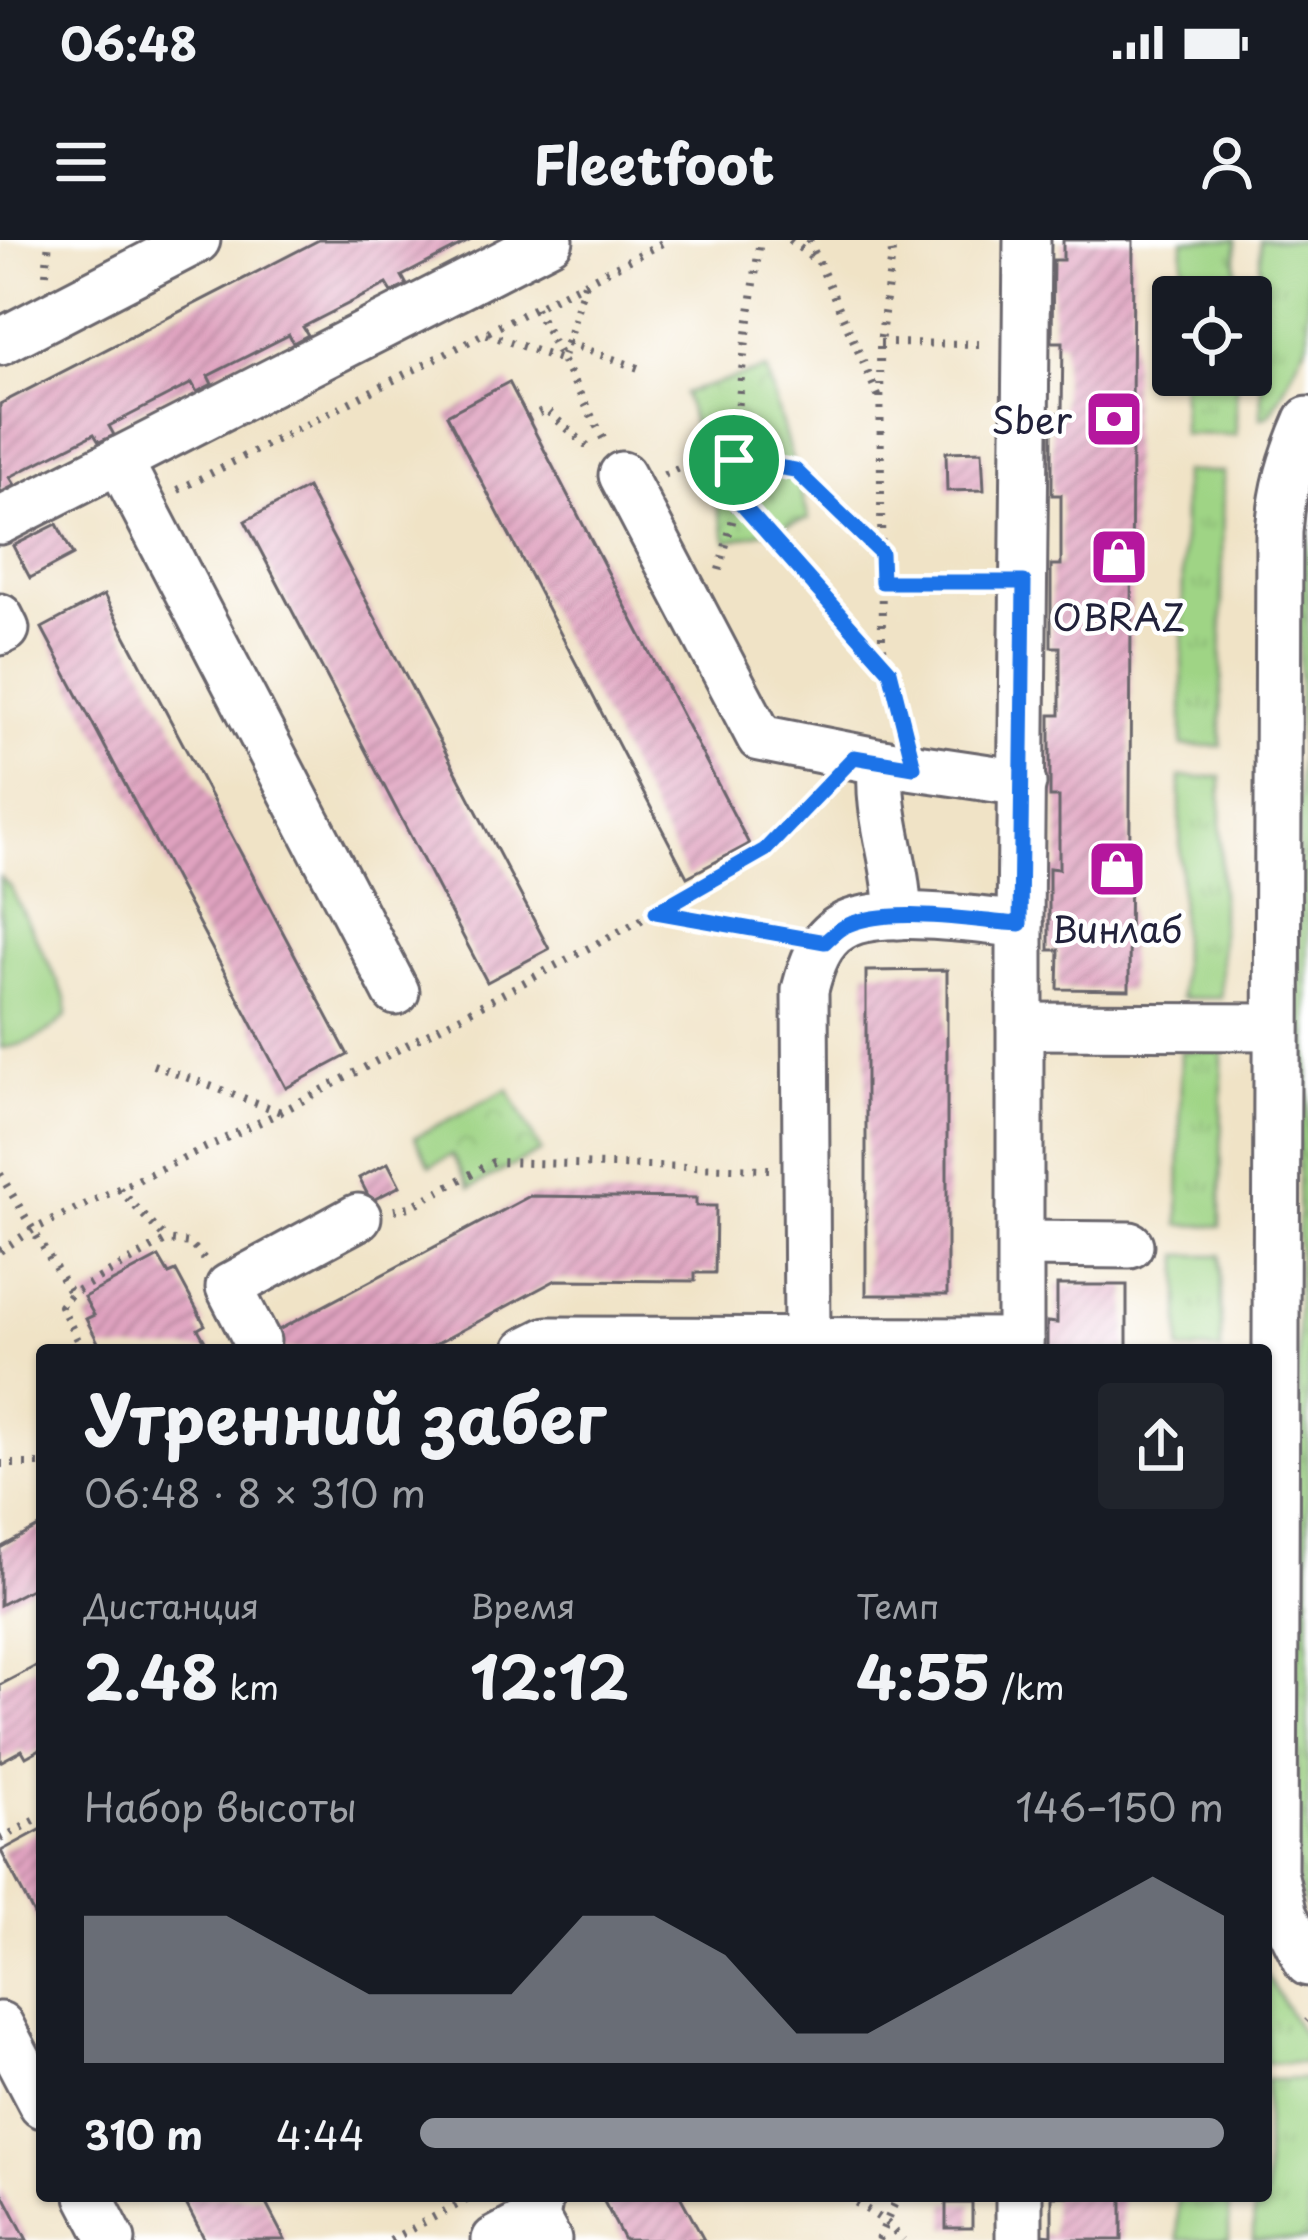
<!DOCTYPE html>
<html lang="ru">
<meta charset="utf-8">
<style>
body{margin:0;font-family:"Playpen Sans",sans-serif;background:#20242c;color:#f1f3f6;height:100vh;display:flex;flex-direction:column;font-size:45px;white-space:nowrap}
*{box-sizing:border-box;margin:0}
p{font-size:39px;color:#9ea1a6}
.icon{flex:none;width:66px;height:66px;fill:none;stroke:currentColor;stroke-width:2;stroke-linecap:round;stroke-linejoin:round}
.map{position:relative;flex:1;overflow:hidden}
.details{position:absolute;left:36px;top:1104px;width:1236px;height:858px;display:flex;flex-direction:column;background:#171b24;border-radius:12px;box-shadow:0 3px 9px #0004}
.details>*{flex:none}
.fabs{position:absolute;left:1152px;top:36px;display:grid;gap:24px}
.fabs a{display:grid;place-items:center;width:120px;height:120px;border-radius:12px;background:#171b24;box-shadow:0 3px 9px #0004;font-size:60px}
.pin{position:absolute;display:grid;place-items:center;width:102px;height:102px;color:#fff;margin:-51px;border:6px solid #fff;border-radius:50%;box-shadow:0 3px 12px #0007}
.round{display:grid;place-items:center;flex:none;width:126px;height:126px;border-radius:12px;background:#20242c}
.headline{display:flex;align-items:center;justify-content:space-between;height:204px;padding:0 48px}
h1{font-size:66px;font-weight:700;line-height:90px}
.figures{display:grid;grid-template-columns:repeat(3,1fr);gap:18px;height:204px;padding:12px 48px}
.figures div{display:grid;align-content:center}
.figures b{font-size:60px;font-weight:700}
.figures small{font-size:33px;font-weight:400}
.figures p{font-size:33px}
.chart{height:336px;padding:24px 48px}
.chart p{display:flex;justify-content:space-between}
.chart svg{width:100%;height:216px;margin-top:12px;fill:#8c9099;opacity:.7}
ul{padding:0 48px;list-style:none;font-size:39px}
li{display:grid;grid-template-columns:192px 144px 1fr;align-items:center;height:90px}
li i{height:30px;border-radius:15px;background:#8c9099}
.status{display:flex;justify-content:space-between;align-items:center;height:84px;padding:0 60px;background:#171b24;direction:ltr}
.status svg{height:33px;fill:currentColor}
header{display:flex;justify-content:space-between;align-items:center;height:156px;padding:0 48px;background:#171b24;font-size:54px;font-weight:700}
.map>svg:first-child{display:block}
.grass{fill:url(#grass-tufts);stroke:#607b60;stroke-width:3}
.park{fill:url(#park-crowns);stroke:#607b60;stroke-width:3}
.pitch{fill:#9fd485;stroke:#607b60;stroke-width:3}
.building{fill:url(#building-hatch)}
.lines{fill:none;stroke-linecap:round;stroke-linejoin:round}
.minor-casing{stroke:#6a666c;stroke-width:51}
.path{stroke:#6a666c;stroke-width:8;stroke-dasharray:3 9;stroke-linecap:butt}
.minor{stroke:#fff;stroke-width:45}
.route-casing{stroke:#fff;stroke-width:24}
.route{stroke:#1a73e8;stroke-width:15}
.labels{text-anchor:middle;dominant-baseline:central;stroke-width:9;stroke-linejoin:round;paint-order:stroke}
.poi-label{font-size:36px;fill:#22223b;stroke:#fff}
</style>
<div class="status"><b>06:48</b><svg viewBox="0 0 49 12"><path d="M0 12V9h3v3zM5 12V6h3v6zM10 12V3h3v9zM15 12V0h3v12zM26 1h20v11H26zM47 4h2v5h-2z"/></svg></div>
<header><svg class="icon" aria-label="menu" viewBox="0 0 24 24"><path d="M4 6h16M4 12h16M4 18h16"/></svg>Fleetfoot<svg class="icon" aria-label="person" viewBox="0 0 24 24"><circle cx="12" cy="8" r="4"/><path d="M4 21q1-7 8-7t8 7"/></svg></header>
<div class="map">
<svg width="1308" height="2000" viewBox="0 0 1308 2000">
<defs>
<pattern id="grass-tufts" width="24" height="20" patternUnits="userSpaceOnUse" patternTransform="scale(3)"><rect width="24" height="20" fill="#9fd485"/><path d="M3 7l-1-3M5 7V3M7 7l1-3M15 17l-1-3M17 17v-4M19 17l1-3" fill="none" stroke="#89b674"/></pattern>
<pattern id="park-crowns" width="20" height="18" patternUnits="userSpaceOnUse" patternTransform="scale(3)"><rect width="20" height="18" fill="#9fd485"/><path d="M2 6a3 3 0 1 1 6 0M12 15a3 3 0 1 1 6 0" fill="none" stroke="#89b674"/></pattern>
<pattern id="building-hatch" width="6" height="6" patternUnits="userSpaceOnUse" patternTransform="scale(3)"><rect width="6" height="6" fill="#e0a3c0"/><path d="M-1 1l2-2M0 6l6-6M5 7l2-2" fill="none" stroke="#b5849d"/></pattern>
</defs>
<rect width="100%" height="100%" fill="#fff"/>
<filter id="ink" filterUnits="userSpaceOnUse"><feTurbulence type="fractalNoise" baseFrequency=".00833" numOctaves="2"/><feDisplacementMap in="SourceGraphic" scale="24" xChannelSelector="R" yChannelSelector="G"/><feConvolveMatrix kernelMatrix="1 2 1 2 8 2 1 2 1" color-interpolation-filters="sRGB"/></filter>
<filter id="wash" filterUnits="userSpaceOnUse"><feTurbulence type="fractalNoise" baseFrequency=".004" numOctaves="4" result="noise"/><feDisplacementMap in="SourceGraphic" scale="48" xChannelSelector="R" yChannelSelector="G"/><feGaussianBlur stdDeviation="2.7" result="paint"/><feColorMatrix in="noise" values="0 0 0 0 0 0 0 0 0 0 0 0 0 0 0 0 0 1.4 0 .05"/><feComposite in="paint" operator="in"/></filter>
<g filter="url(#wash)">
<rect width="100%" height="100%" fill="#f0e3c6"/>
<g class="grass">
<path d="M 1183,0 L 1236,0 L 1236,57 L 1182,57 Z"/>
<path d="M 1260,0 L 1308,0 L 1308,100 L 1273,170 L 1269,175 L 1261,178 Z"/>
<path d="M 1182,135 L 1236,135 L 1236,195 L 1182,194 Z"/>
<path d="M 1183,232 L 1223,232 L 1221,506 L 1182,506 Z"/>
<path d="M 1308,247 L 1308,1678 L 1298,1643 L 1297,1592 L 1300,292 Z"/>
<path d="M 1180,537 L 1221,537 L 1221,758 L 1181,758 Z"/>
<path d="M 1181,811 L 1222,811 L 1221,986 L 1179,985 Z"/>
<rect x="1180" y="1015" width="41" height="95"/>
<path d="M 1266,1734 L 1308,1804 L 1308,1823 L 1266,1823 Z"/>
<path d="M 1308,1839 L 1308,2000 L 1253,2000 L 1254,1956 L 1266,1956 L 1266,1840 Z"/>
<rect x="1178" y="1956" width="51" height="44"/>
</g>
<g class="park">
<path d="M 766,129 L 809,279 L 727,302 L 684,153 Z"/>
<path d="M 508,849 L 541,911 L 470,948 L 452,915 L 430,926 L 415,897 Z"/>
</g>
<path class="pitch" d="M 0,637 L 10,647 L 66,758 L 67,775 C 50,794 26,806 1,808 Z"/>
<g id="blocks">
<g class="building">
<path d="M 319,0 L 471,0 L 402,36 L 407,45 L 392,52 L 387,44 L 303,87 L 308,95 L 293,103 L 289,95 L 208,136 L 212,144 L 197,152 L 192,143 L 109,186 L 114,195 L 99,202 L 94,194 L 10,237 L 15,245 L 0,253 L 0,164 Z"/>
<path d="M 1063,0 L 1133,0 L 1129,750 L 1058,749 L 1059,710 L 1049,710 L 1049,628 L 1059,629 L 1059,557 L 1050,557 L 1050,475 L 1060,475 L 1060,407 L 1051,407 L 1051,325 L 1061,325 L 1061,255 L 1052,255 L 1052,173 L 1062,173 L 1063,102 L 1052,102 L 1053,20 L 1063,20 Z"/>
<path d="M 509,142 L 749,604 L 687,637 L 447,175 Z"/>
<path d="M 982,211 L 984,250 L 947,251 L 946,212 Z"/>
<path d="M 307,248 L 549,709 L 487,742 L 245,281 Z"/>
<path d="M 57,284 L 73,315 L 30,338 L 13,306 Z"/>
<path d="M 104,355 L 348,815 L 286,848 L 42,388 Z"/>
<path d="M 947,730 L 947,1055 L 866,1055 L 866,731 Z"/>
<path d="M 388,923 L 400,946 L 371,961 L 359,938 Z"/>
<path d="M 530,956 L 696,958 L 696,966 L 716,966 L 715,1033 L 695,1033 L 695,1041 L 556,1040 L 425,1110 L 241,1110 Z"/>
<path d="M 159,1017 L 169,1034 L 176,1031 L 205,1085 L 198,1089 L 210,1110 L 102,1110 L 86,1079 L 94,1075 L 84,1057 Z"/>
<path d="M 1057,1045 L 1127,1045 L 1127,1110 L 1047,1110 L 1047,1082 L 1057,1083 Z"/>
<path d="M 42,1285 L 42,1343 L 0,1365 L 0,1308 Z"/>
<path d="M 42,1423 L 42,1508 L 26,1517 L 22,1510 L 0,1522 L 0,1445 Z"/>
<path d="M 42,1589 L 42,1690 L 1,1611 Z"/>
<path d="M 0,1948 L 27,2000 L 0,2000 Z"/>
<path d="M 182,1956 L 262,1956 L 285,2000 L 205,2000 Z"/>
<path d="M 601,1956 L 680,1956 L 704,2000 L 624,2000 Z"/>
<path d="M 1052,1956 L 1122,1956 L 1122,2000 L 1041,2000 L 1041,1994 L 1052,1995 Z"/>
<rect x="946" y="1963" width="26" height="25"/>
</g>
</g>
</g>
<g filter="url(#ink)">
<use href="#blocks" fill-opacity="0" stroke="#6a666c" stroke-width="3"/>
<g class="lines">
<defs>
<g id="minor">
<path d="M 0,102 L 197,0"/>
<path d="M 1308,180 C 1291,219 1282,250 1279,292 L 1274,1632 L 1284,1675 L 1308,1723"/>
<path d="M 119,220 L 396,752"/>
<path d="M 622,235 L 760,498 L 882,522 L 1023,543"/>
<path d="M 0,281 L 550,0"/>
<path d="M 0,377 L 6,389 L 0,392"/>
<path d="M 882,522 C 875,574 899,624 898,676"/>
<path d="M 1020,786 L 1275,787"/>
<path d="M 1021,1004 L 1130,1005"/>
<path d="M 807,1100 L 805,750 C 811,726 819,700 842,687 C 878,665 977,681 1020,684"/>
<path d="M 257,1101 L 229,1047 L 358,977"/>
<path d="M 527,1110 L 547,1100 L 1020,1101"/>
<path d="M 1020,1110 L 1020,684 L 1027,0"/>
<path d="M 0,1785 L 42,1865"/>
<path d="M 89,1956 L 112,2000"/>
<path d="M 540,1956 L 536,1978 L 548,2000"/>
<path d="M 495,2000 L 536,1978"/>
<path d="M 1019,2000 L 1019,1956"/>
</g>
</defs>
<use href="#minor" class="minor-casing"/>
<g class="path">
<path d="M 790,0 L 817,22"/>
<path d="M 809,0 L 879,158"/>
<path d="M 890,0 L 892,15 L 880,103 L 882,404 L 904,485"/>
<path d="M 46,34 L 49,0"/>
<path d="M 535,68 L 605,202"/>
<path d="M 487,94 L 562,120 L 585,43"/>
<path d="M 567,103 L 644,130"/>
<path d="M 880,103 L 986,104"/>
<path d="M 528,179 L 546,170 L 593,211"/>
<path d="M 664,235 L 703,216 L 795,230 L 880,312"/>
<path d="M 178,250 L 668,0"/>
<path d="M 738,260 L 885,426"/>
<path d="M 719,330 L 738,260 L 734,220 L 741,137 L 760,0"/>
<path d="M 882,342 L 988,342"/>
<path d="M 658,673 L 785,695"/>
<path d="M 153,825 L 281,872"/>
<path d="M 0,934 L 71,1054"/>
<path d="M 119,949 L 167,1000"/>
<path d="M 394,970 L 410,967 L 493,922 L 769,929"/>
<path d="M 0,1011 L 34,989 L 281,872 L 656,672 L 765,610 L 824,548"/>
<path d="M 83,1110 L 61,1066 L 71,1054 L 167,1000 L 190,1003 L 205,1020"/>
<path d="M 0,1224 L 42,1224"/>
<path d="M 0,1599 L 42,1577"/>
<path d="M 1307,1782 L 1308,1781"/>
<path d="M 846,1956 L 886,1982 L 903,2000"/>
<path d="M 390,2000 L 474,1956"/>
<path d="M 878,2000 L 898,1956"/>
</g>
<use href="#minor" class="minor"/>
</g>
</g>
<g class="lines" filter="url(#ink)">
<defs>
<path id="route" d="M 734,220 L 795,230 L 881,313 L 882,342 L 1024,342 L 1020,684 C 972,681 891,666 848,685 C 839,688 833,695 825,702 L 656,672 L 765,610 L 854,517 L 914,527 L 890,431 L 738,260 Z"/>
</defs>
<use href="#route" class="route-casing"/>
<use href="#route" class="route"/>
</g>
<defs>
<symbol id="bank-square" viewBox="-11 -11 22 22"><rect x="-9" y="-9" width="18" height="18" rx="4" fill="#b5179e" stroke="#fff"/><path d="M-6-4H6V4H-6ZM0-2.3a2.3 2.3 0 1 0 0 4.6a2.3 2.3 0 1 0 0-4.6Z" fill="#fff"/></symbol>
<symbol id="shop-square" viewBox="-11 -11 22 22"><rect x="-9" y="-9" width="18" height="18" rx="4" fill="#b5179e" stroke="#fff"/><path d="M-5-2.5h2.3a2.7 3.5 0 0 1 5.4 0H5L5.5 6h-11ZM-1.5-2.5h3a1.5 2.3 0 0 0-3 0Z" fill="#fff"/></symbol>
</defs>
<g fill-rule="evenodd">
<use href="#bank-square" x="1081" y="146" width="66" height="66"/>
<use href="#shop-square" x="1086" y="284" width="66" height="66"/>
<use href="#shop-square" x="1084" y="596" width="66" height="66"/>
</g>
<g class="labels">
<g class="poi-label">
<text x="1072" y="179" text-anchor="end">Sber</text>
<text x="1119" y="376">OBRAZ</text>
<text x="1117" y="688">Винлаб</text>
</g>
</g>
</svg>
<div class="fabs">
<a><svg class="icon" aria-label="locate" viewBox="0 0 24 24"><circle cx="12" cy="12" r="6"/><path d="M12 2v4M12 18v4M2 12h4M18 12h4"/></svg></a>
</div>
<div class="pin" style="left:734px;top:220px;background:#1e9e55"><svg class="icon" aria-label="arrive" viewBox="0 0 24 24"><path d="M6 21V4h12l-3 4 3 4H6"/></svg></div>
<section class="details">
<div class="headline"><div><h1>Утренний забег</h1><p>06:48 · 8 × 310 m</p></div><a class="round"><svg class="icon" aria-label="share" viewBox="0 0 24 24"><path d="M12 15V3M7 8l5-5 5 5M5 13v7h14v-7"/></svg></a></div>
<div class="figures">
<div><p>Дистанция</p><b>2.48<small> km</small></b></div>
<div><p>Время</p><b>12:12</b></div>
<div><p>Темп</p><b>4:55<small> /km</small></b></div>
</div>
<div class="chart"><p><span>Набор высоты</span>146–150 m</p>
<svg viewBox="0 0 160 44" preserveAspectRatio="none"><path d="M0 44V14L10 14L20 14L30 22L40 30L50 30L60 30L70 14L80 14L90 22L100 38L110 38L120 30L130 22L140 14L150 6L160 14V44z"/></svg>
</div>
<ul>
<li><b>310 m</b>4:44<i style="width:100%"></i></li>
</ul>
</section>
</div>
